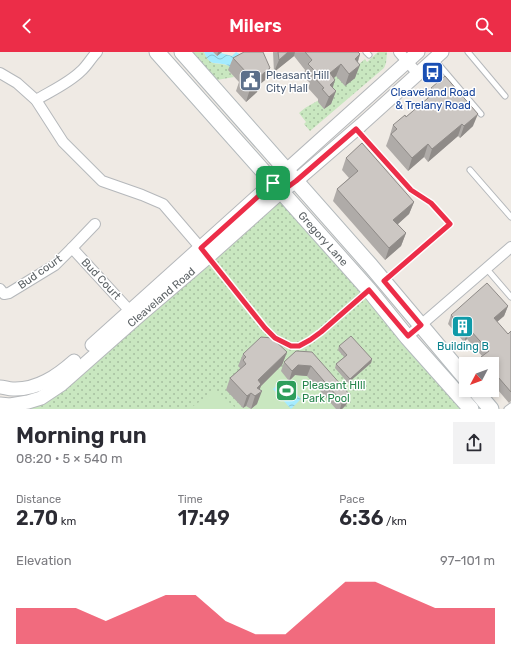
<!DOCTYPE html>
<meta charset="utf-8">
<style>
body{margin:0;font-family:Rubik,sans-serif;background:#f2f2f3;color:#2b2b33;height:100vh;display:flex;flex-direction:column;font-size:15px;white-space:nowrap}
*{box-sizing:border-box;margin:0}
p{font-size:13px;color:#7c7c81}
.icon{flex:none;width:22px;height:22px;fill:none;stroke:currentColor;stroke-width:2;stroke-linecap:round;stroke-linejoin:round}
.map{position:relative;height:357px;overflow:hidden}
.side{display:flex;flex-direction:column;background:#fff;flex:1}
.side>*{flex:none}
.needle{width:26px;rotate:229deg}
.buttons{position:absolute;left:459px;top:305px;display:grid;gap:8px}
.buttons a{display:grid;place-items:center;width:40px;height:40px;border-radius:0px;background:#fff;box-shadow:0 2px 6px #0003;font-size:20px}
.pin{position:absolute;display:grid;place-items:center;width:34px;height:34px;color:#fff;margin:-17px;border-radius:8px;box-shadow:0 2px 6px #0006}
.round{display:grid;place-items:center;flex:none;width:42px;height:42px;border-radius:0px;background:#f2f2f3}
.summary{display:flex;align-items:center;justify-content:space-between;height:68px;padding:0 16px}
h1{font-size:22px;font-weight:600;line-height:30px}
.metrics{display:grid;grid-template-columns:repeat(3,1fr);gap:6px;height:68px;padding:4px 16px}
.metrics div{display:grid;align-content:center}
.metrics b{font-size:20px;font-weight:600}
.metrics small{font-size:11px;font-weight:400}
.metrics p{font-size:11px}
.chart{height:112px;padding:8px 16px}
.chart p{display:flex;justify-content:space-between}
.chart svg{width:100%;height:72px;margin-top:4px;fill:#ec2d48;opacity:.7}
header{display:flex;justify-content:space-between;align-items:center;height:52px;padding:0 16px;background:#ec2d48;color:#fff;font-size:18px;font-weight:600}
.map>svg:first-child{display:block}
.grass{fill:url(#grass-dots)}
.garden{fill:#c9e7c0}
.water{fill:url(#water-waves)}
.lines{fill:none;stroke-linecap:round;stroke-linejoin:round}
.service-casing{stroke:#b5b8bb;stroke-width:7}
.minor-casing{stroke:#b5b8bb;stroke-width:12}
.tertiary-casing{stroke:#b5b8bb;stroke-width:15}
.secondary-casing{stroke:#b3b9bc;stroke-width:17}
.service{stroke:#fff;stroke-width:5}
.minor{stroke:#fff;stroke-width:10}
.tertiary{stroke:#fff;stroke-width:13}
.secondary{stroke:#fff;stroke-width:15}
.wall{fill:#afaba8}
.shaded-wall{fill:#8f8b88}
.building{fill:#ccc7c3;stroke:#8f8b88}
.route-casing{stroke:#fff;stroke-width:8}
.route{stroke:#ec2d48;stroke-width:5}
.labels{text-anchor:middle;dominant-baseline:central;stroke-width:3;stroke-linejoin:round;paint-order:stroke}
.service-label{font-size:11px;fill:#4e5e75;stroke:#fff;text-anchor:start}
.transit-label{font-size:11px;fill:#164399;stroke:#fff}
.street-label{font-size:11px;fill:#5c6265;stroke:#fff}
.culture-label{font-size:11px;fill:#0d838f;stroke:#fff}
.leisure-label{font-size:11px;fill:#27864d;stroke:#fff;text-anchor:start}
</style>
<header><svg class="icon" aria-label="back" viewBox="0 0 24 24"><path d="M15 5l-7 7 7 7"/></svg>Milers<svg class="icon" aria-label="search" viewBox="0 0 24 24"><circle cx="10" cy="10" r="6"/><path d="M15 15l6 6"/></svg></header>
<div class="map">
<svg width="511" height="357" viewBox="0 0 511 357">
<defs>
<pattern id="grass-dots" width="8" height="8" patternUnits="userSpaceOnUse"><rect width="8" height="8" fill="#c9e7c0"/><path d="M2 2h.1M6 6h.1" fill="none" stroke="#a6bfa0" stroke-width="1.8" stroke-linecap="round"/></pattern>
<pattern id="water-waves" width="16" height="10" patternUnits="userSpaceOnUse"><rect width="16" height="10" fill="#a4ebff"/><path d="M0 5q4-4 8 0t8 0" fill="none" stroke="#89c2d2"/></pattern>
</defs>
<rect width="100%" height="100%" fill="#efeae4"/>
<g class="grass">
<path d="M 193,0 L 204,0 C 211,16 217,9 229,14 L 229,19 L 234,25 L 217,28 Z"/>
<path d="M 378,0 L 387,0 L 386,11 L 384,16 L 310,79 L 304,72 L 306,70 L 299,61 L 305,56 L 319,48 L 327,27 L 350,20 L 365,7 L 367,10 Z"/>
<path d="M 281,140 L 471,357 L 0,357 L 41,346 Z"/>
</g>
<g class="garden">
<path d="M 279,317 L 289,328 L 295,323 L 307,324 L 336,357 L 242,357 L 246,354 L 251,356 L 247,334 Z"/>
<path d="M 215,339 L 237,357 L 189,357 Z"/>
</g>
<g class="water">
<path d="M 204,0 L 213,0 L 217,4 L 221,1 L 232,4 L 236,0 L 242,3 L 229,19 L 229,14 C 216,8 211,17 204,0 Z"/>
<path d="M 283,328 L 301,347 L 291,357 L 273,337 Z"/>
</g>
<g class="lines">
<defs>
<g id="service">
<path d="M 366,0 L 369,3"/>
<path d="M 468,0 L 505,44"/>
<path d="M 435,8 L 481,62"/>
<path d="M 357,78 L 411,138 L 431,151 L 450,172 L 384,229"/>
<path d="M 470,118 L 511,165"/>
<path d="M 208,205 L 265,276 C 272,283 282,293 292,294 C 294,294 296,294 298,294 C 314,291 354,250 368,238"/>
<path d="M 486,216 L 511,245"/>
<path d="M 507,357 L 511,354"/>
</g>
<g id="minor">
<path d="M 399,0 L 418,22"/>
<path d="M 0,21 L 17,31 L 36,48 L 63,90 L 102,129 L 142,143 L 163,152 L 205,201"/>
<path d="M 36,48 C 51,39 69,31 81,19 C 87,14 91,6 97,0"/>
<path d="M 72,196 L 130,259"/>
<path d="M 0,237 L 4,242 L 9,241 L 55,213 L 72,196 L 95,172"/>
<path d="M 407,285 L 511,195"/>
</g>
<g id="tertiary">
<path d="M 92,293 L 418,0"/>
<path d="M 0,335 C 4,335 8,337 13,337 C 37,338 57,324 74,309"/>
<path id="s1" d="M 0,352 L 10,353 L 28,350 L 41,346 L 62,332 L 139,264 L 208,205 L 281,140 L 296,129 L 361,73 L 442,0"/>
</g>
<g id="secondary">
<path id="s2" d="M 157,0 L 369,238 L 407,285 L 471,357"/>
<path d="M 182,0 L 371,214 L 466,327"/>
<path d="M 475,338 L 491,357"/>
</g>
</defs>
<use href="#service" class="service-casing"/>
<use href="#minor" class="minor-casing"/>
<use href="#tertiary" class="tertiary-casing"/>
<use href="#secondary" class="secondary-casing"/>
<use href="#service" class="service"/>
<use href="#minor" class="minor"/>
<use href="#tertiary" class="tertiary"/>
<use href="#secondary" class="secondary"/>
</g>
<g class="wall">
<path d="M 213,0 L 222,0 L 217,4 Z"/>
<path d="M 273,0 L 358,0 L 360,2 L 358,10 L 355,26 L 345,34 L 336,24 L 334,26 L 333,36 L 336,39 L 331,52 L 324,57 L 318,50 L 318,47 L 308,36 L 310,31 L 303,24 L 305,18 L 294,4 L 274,20 Z"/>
<path d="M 233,6 L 265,28 L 259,33 L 257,40 L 246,50 L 236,39 L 239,30 L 228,18 Z"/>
<path d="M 431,36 L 473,74 L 460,86 L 458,84 L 428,110 L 424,105 L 408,119 L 386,94 L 389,86 L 393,73 L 406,65 L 427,47 Z"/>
<path d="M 346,106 L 414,150 L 409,162 L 398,172 L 406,181 L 401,194 L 385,208 L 333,149 L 337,137 L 349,126 L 342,118 Z"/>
<path d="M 508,254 L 504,264 L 497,270 L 508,282 L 511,279 L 511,349 L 509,351 L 492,331 L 492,312 L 478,312 L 481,305 L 482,304 L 467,287 L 464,290 L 448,272 L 451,263 Z"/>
<path d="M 339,294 L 372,307 L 371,311 L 348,331 L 335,316 L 336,312 L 344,305 L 338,298 Z"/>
<path d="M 296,299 L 350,343 L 346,353 L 342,357 L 336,357 L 307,324 L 295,323 L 289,329 L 281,319 L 284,310 Z"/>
<path d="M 287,300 L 282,313 L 261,334 L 259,337 L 257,352 L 251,357 L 246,354 L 243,356 L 226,338 L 230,326 L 239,318 L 240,316 L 238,314 L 243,302 Z"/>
</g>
<g class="shaded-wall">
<path d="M 218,0 L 222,0 L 217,4 Z"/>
<path d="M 288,0 L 295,0 L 294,4 L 274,20 L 279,8 Z"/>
<path d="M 360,2 L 356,15 L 355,7 Z"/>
<path d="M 341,12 L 336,24 L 325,34 L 330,21 Z"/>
<path d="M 360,13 L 355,26 L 345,34 L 349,22 Z"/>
<path d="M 270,16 L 265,28 L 259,33 L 257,40 L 246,50 L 250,37 L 259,25 Z"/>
<path d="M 335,28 L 331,41 L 330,33 Z"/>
<path d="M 336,39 L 331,52 L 324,57 L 329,45 Z"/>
<path d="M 478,62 L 473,74 L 460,86 L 464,74 Z"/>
<path d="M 462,72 L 458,84 L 428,110 L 432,97 Z"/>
<path d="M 428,92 L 424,105 L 408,119 L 412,106 Z"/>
<path d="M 414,150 L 409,162 L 389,180 L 393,168 Z"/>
<path d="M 406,181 L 401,194 L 385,208 L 389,196 Z"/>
<path d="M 508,254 L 504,264 L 491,275 L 494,266 Z"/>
<path d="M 470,278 L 467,287 L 464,290 L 467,281 Z"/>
<path d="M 287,300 L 282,313 L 261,334 L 258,342 L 262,339 L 257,352 L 251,357 L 255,344 L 258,328 Z"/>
<path d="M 372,307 L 371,311 L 348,331 L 350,327 Z"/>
<path d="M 298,313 L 311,314 L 307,324 L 295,323 L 289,329 L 292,319 Z"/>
<path d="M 251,341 L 246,354 L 243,356 L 247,344 Z"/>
<path d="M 350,343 L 346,353 L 342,357 L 340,357 L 342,350 Z"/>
</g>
<g class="building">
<path d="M 244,0 L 263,0 L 270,16 L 259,25 L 261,27 L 250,37 L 241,26 L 247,21 L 233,6 Z"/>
<path d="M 278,0 L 288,0 L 279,8 Z"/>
<path d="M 305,0 L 358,0 L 360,2 L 355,7 L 360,13 L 349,22 L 341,12 L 330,21 L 335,28 L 330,33 L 336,39 L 329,45 L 322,37 L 324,36 L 312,23 L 316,20 L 308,12 L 312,8 Z"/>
<path d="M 445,24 L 478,62 L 464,74 L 462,72 L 432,97 L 428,92 L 412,106 L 391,82 L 397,77 L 393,73 L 405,63 L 406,65 L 435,40 L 431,36 Z"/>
<path d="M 362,91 L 414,150 L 393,168 L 406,181 L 389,196 L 337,137 L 358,119 L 346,106 Z"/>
<path d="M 487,231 L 508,254 L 494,266 L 508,282 L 511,279 L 511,340 L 492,318 L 492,312 L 487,312 L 481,305 L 489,299 L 470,278 L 467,281 L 451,263 Z"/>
<path d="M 351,284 L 372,307 L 350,327 L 336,312 L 347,303 L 339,294 Z"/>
<path d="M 261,285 L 272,286 L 287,300 L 258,328 L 261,332 L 257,336 L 262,339 L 255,344 L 251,341 L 247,344 L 230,326 L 246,312 L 243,308 L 246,305 L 243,302 Z"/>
<path d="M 296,299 L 312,300 L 350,343 L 342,350 L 311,314 L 298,313 L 292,319 L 284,310 Z"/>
</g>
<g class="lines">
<defs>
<path id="route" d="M 356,77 L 411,138 L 431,151 L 450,172 L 384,229 L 421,273 L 408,284 L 369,238 L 321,280 L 310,288 L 299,294 L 291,294 L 275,286 L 265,276 L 201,196 L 273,131 L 281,140 L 296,129 Z"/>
</defs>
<use href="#route" class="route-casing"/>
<use href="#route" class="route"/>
</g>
<defs>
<symbol id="bus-square" viewBox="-11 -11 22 22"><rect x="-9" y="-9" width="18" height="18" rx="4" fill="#1a4fb4" stroke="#fff"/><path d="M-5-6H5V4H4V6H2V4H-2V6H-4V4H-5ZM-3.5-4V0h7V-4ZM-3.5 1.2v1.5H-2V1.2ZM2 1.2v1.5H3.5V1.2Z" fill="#fff"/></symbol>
<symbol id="civic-square" viewBox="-11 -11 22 22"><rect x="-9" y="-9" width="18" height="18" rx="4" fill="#5c6f8a" stroke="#fff"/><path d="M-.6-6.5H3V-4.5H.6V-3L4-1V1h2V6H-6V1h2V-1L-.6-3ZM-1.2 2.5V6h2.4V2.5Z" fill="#fff"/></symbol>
<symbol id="building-square" viewBox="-11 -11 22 22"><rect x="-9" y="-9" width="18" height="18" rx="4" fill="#0f9aa8" stroke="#fff"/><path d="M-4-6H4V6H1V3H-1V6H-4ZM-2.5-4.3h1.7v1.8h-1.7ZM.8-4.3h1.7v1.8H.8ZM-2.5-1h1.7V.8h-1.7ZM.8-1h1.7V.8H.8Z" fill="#fff"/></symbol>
<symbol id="stadium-square" viewBox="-11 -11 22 22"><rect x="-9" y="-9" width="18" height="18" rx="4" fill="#2e9e5b" stroke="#fff"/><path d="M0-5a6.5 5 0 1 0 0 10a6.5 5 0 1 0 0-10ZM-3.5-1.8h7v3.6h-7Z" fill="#fff"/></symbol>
</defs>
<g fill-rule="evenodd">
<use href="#bus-square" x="420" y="8" width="25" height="25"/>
<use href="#civic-square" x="238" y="16" width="25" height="25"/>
<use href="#building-square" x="450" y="262" width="25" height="25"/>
<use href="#stadium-square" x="274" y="326" width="25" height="25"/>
</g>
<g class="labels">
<g class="service-label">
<text x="266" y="23">Pleasant Hill<tspan x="266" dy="13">City Hall</tspan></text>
</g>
<g class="transit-label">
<text x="433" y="40">Cleaveland Road<tspan x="433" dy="13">&amp; Trelany Road</tspan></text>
</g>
<g class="street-label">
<text stroke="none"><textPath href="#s2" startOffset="250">Gregory Lane</textPath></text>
<text transform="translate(40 220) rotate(-35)">Bud court</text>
<text transform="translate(101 227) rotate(47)">Bud Court</text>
<text stroke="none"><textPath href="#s1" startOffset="199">Cleaveland Road</textPath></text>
</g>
<g class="culture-label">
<text x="463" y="294">Building B</text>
</g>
<g class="leisure-label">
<text x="302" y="333">Pleasant HIll<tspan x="302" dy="13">Park Pool</tspan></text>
</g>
</g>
</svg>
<div class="buttons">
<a><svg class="needle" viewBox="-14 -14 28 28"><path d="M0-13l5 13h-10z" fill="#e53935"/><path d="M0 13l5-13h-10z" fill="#7c7c81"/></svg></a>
</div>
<div class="pin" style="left:273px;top:131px;background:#1e9e55"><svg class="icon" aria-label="arrive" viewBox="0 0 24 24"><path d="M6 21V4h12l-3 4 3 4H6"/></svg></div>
</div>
<section class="side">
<div class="summary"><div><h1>Morning run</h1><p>08:20 · 5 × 540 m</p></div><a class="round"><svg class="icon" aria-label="share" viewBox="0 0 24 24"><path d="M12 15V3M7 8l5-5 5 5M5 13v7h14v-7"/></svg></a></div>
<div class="metrics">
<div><p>Distance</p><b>2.70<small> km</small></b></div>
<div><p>Time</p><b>17:49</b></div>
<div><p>Pace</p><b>6:36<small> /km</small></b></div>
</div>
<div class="chart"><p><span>Elevation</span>97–101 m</p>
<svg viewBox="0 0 160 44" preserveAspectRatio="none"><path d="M0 44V22L10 22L20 22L30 30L40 22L50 14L60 14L70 30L80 38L90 38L100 22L110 6L120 6L130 14L140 22L150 22L160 22V44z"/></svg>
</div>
</section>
